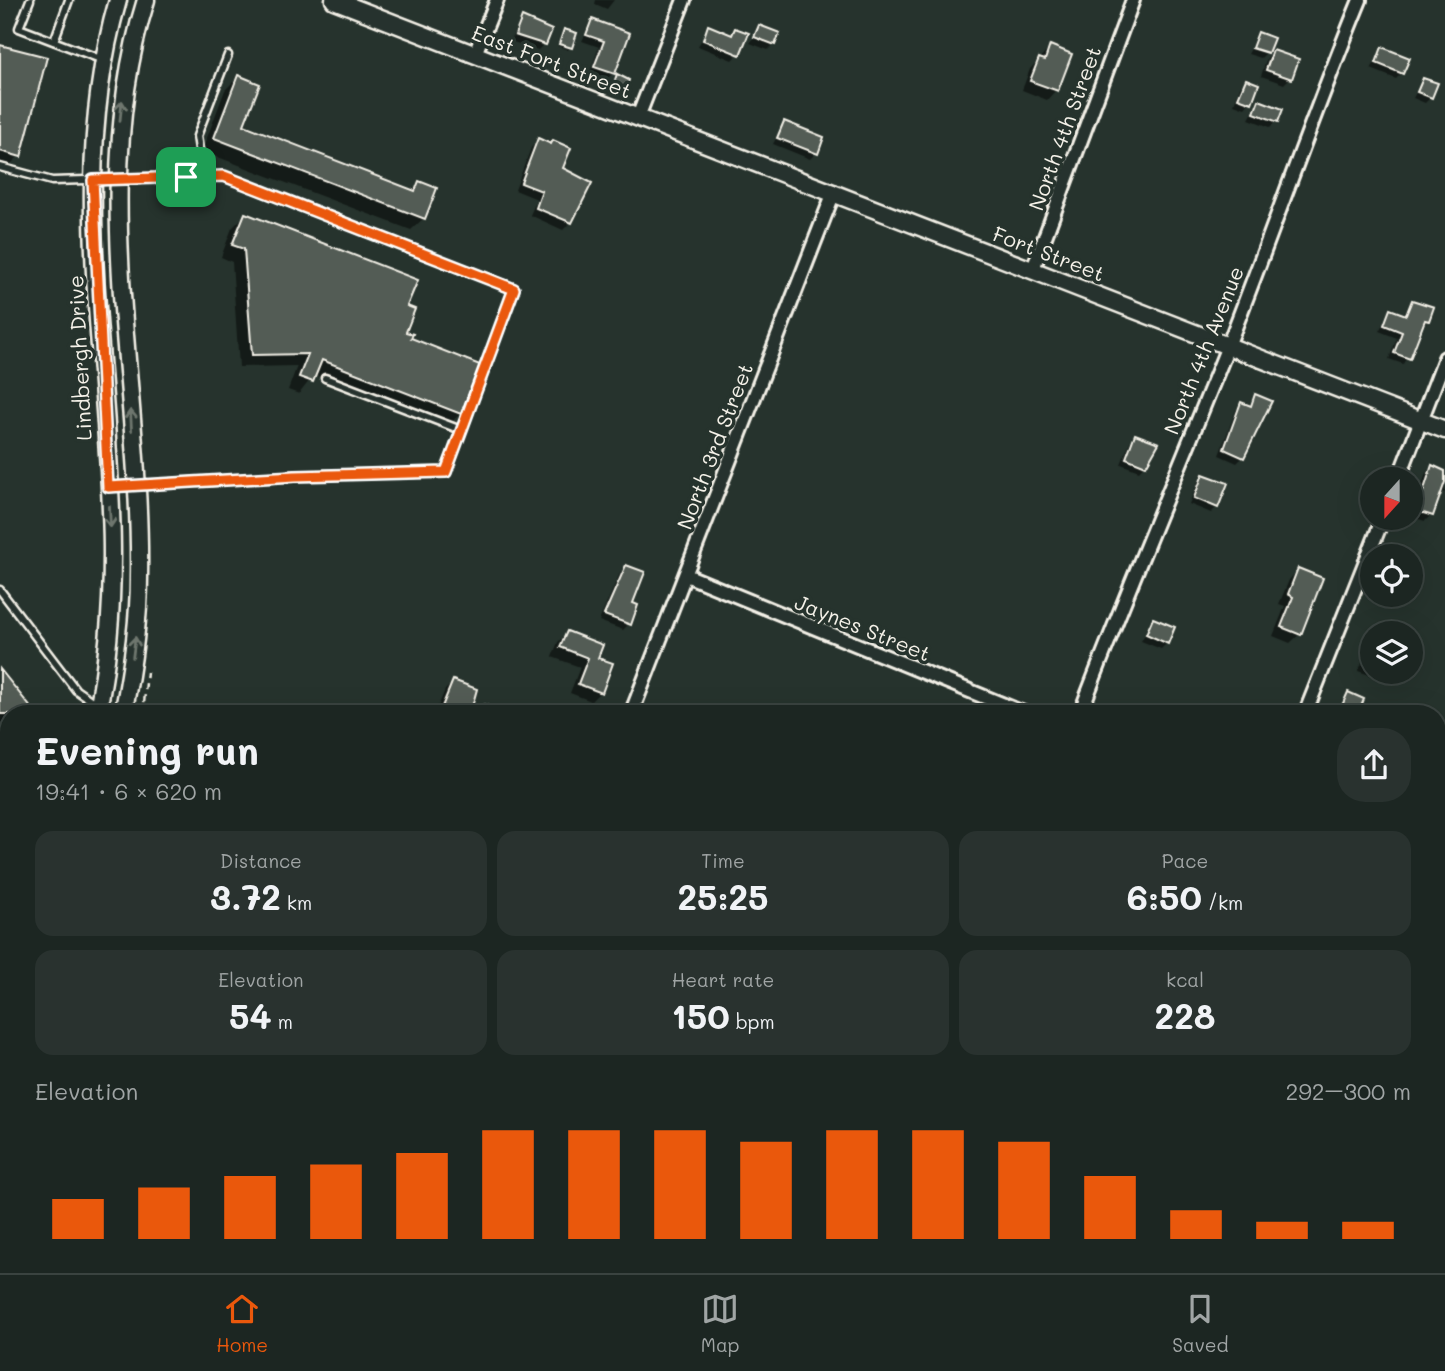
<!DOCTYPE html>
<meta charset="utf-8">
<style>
body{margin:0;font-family:Mali,sans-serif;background:#29322f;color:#f1f3f6;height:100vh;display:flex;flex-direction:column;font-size:26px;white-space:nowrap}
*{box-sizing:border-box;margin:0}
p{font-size:23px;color:#a0a5a5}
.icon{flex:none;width:38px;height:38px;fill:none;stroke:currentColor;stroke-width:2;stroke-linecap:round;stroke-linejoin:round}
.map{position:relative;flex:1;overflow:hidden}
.details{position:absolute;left:0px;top:705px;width:1446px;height:569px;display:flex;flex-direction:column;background:#1c2622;border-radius:28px 28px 0 0;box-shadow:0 7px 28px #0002,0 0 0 2px #3a4340}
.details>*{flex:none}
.needle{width:46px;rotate:201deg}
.fabs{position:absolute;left:1360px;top:467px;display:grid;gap:14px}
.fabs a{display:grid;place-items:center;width:63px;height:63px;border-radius:50%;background:#1c2622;box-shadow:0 7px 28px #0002,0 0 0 2px #3a4340;font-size:35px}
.pin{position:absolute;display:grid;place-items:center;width:60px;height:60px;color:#fff;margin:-30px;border-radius:14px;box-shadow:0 4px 10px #0006}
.round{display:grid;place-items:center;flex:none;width:74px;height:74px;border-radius:28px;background:#29322f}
.head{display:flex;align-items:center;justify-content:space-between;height:119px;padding:0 35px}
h1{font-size:38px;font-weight:700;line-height:52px}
.stats{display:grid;grid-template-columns:repeat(3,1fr);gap:10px;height:119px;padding:7px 35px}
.stats div{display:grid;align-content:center;border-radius:18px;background:#29322f;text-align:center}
.stats b{font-size:35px;font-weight:700}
.stats small{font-size:19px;font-weight:400}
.stats p{font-size:19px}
.chart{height:196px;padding:14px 35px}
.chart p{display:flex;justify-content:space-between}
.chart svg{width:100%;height:126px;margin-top:7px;stroke:#ea580c;stroke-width:6}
.tab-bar{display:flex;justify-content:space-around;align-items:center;height:98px;border-top:2px solid #3a4340;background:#1c2622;font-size:19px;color:#a0a5a5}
.tab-bar a{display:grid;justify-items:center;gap:4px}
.tab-bar .active{color:#ea580c}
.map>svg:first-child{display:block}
.water{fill:#676f68;stroke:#9fa39b;stroke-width:2}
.shadow{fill:#0007}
.building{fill:#525c55;stroke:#f4f1e8;stroke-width:2}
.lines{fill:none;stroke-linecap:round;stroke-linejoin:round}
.service-casing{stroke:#f4f1e8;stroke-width:11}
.minor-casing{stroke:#f4f1e8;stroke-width:18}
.tertiary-casing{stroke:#f4f1e8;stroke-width:21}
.trunk-casing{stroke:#f4f1e8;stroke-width:26}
.path{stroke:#f4f1e8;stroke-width:2.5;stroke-dasharray:7 5;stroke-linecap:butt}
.service{stroke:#26332d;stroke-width:6}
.minor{stroke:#26332d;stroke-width:12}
.tertiary{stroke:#26332d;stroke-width:16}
.trunk{stroke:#26332d;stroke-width:21}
.oneway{stroke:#6e766e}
.route-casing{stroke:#fff;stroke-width:14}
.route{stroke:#ea580c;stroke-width:9}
.labels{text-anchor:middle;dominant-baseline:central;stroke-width:7;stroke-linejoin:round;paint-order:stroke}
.street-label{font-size:21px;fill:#f4f1e8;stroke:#26332d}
</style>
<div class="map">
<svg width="1445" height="1273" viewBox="0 0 1445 1273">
<rect width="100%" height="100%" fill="#26332d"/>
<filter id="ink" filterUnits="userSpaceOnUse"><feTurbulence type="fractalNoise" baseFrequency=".0143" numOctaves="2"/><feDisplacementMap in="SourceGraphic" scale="14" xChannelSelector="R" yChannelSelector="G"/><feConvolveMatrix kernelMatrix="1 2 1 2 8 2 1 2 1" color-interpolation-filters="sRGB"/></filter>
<g filter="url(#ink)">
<path class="water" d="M 977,1265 L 1251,1265 L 1261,1273 L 994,1273 Z"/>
<g class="shadow">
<path d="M 596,0 L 614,0 L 607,9 L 595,4 Z"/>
<path d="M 522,19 L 544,44 L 538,50 L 510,41 Z"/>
<path d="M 592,21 L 627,34 L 613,73 L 607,79 L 590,72 L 599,47 L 582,41 Z"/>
<path d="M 709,27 L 729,36 L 735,30 L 738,54 L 732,60 L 698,46 Z"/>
<path d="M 760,27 L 774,44 L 768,50 L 750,43 Z"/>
<path d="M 565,31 L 570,47 L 568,50 L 558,46 Z"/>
<path d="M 1259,34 L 1267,52 L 1261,58 L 1248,54 Z"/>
<path d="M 0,47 L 19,156 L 6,169 L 0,167 Z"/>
<path d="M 1051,47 L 1056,90 L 1047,100 L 1022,90 L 1030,69 Z"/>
<path d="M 1383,49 L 1402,73 L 1396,79 L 1371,69 Z"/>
<path d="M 1273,52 L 1290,78 L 1284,84 L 1261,76 L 1267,58 Z"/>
<path d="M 238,77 L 242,127 L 411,191 L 420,183 L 424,218 L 411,230 L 202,151 L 225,90 Z"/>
<path d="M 618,77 L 627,81 L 621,92 L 611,88 Z"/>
<path d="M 1423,80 L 1431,97 L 1425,103 L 1413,98 Z"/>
<path d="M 1246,81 L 1250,102 L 1245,108 L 1234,104 L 1240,87 Z"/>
<path d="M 1259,102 L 1276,121 L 1270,127 L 1249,119 Z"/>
<path d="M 784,123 L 816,153 L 810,159 L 773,144 Z"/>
<path d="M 538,140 L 550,145 L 553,142 L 560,169 L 590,184 L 571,222 L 563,230 L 530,215 L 537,199 L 515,190 L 531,148 Z"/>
<path d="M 245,215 L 405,307 L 403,333 L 460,414 L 447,426 L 314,375 L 299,394 L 288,390 L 297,366 L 239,367 L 232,262 L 221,257 L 232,228 Z"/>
<path d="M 1412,302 L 1427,320 L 1403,364 L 1389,359 L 1397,338 L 1379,331 L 1390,311 L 1403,316 Z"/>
<path d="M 1256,396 L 1243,457 L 1237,463 L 1219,455 L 1236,410 L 1242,404 L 1248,407 Z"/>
<path d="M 1136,436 L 1157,444 L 1152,457 L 1139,471 L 1121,464 L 1130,442 Z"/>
<path d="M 1432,467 L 1445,473 L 1445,493 L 1440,491 L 1431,515 L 1425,521 L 1412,517 L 1426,473 Z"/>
<path d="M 1204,476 L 1217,507 L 1211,513 L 1189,504 L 1198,482 Z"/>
<path d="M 626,567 L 631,604 L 629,624 L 623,630 L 599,621 L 620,573 Z"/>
<path d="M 1298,570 L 1300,634 L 1290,643 L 1273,636 L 1285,606 L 1279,604 L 1289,580 Z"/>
<path d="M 1153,620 L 1167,643 L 1161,649 L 1141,641 Z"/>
<path d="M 567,633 L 596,659 L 600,692 L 591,701 L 570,693 L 580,667 L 552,657 L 558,642 Z"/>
<path d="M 1368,652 L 1372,653 L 1372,672 L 1387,672 L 1381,679 L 1358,671 Z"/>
<path d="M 0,672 L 34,714 L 9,714 L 9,770 L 0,777 Z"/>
<path d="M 453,682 L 467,714 L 435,714 L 445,690 Z"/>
<path d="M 1348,694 L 1362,700 L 1357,714 L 1337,714 Z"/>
<path d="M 1445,936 L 1445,956 L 1437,953 L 1440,941 Z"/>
<path d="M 1437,1034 L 1445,1037 L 1445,1048 L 1437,1059 Z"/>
<path d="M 1441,1098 L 1445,1100 L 1445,1123 L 1442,1126 L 1437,1124 L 1437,1102 Z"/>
</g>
<g class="building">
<path d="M 522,17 L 552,30 L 546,45 L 515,35 Z"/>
<path d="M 592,19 L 630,33 L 615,74 L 594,67 L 604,41 L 586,35 Z"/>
<path d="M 708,25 L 732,35 L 735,28 L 749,33 L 740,55 L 703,40 Z"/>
<path d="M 759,25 L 780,33 L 775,45 L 754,37 Z"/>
<path d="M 564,29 L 577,33 L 572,48 L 559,44 Z"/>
<path d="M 1258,32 L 1274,38 L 1268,53 L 1252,48 Z"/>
<path d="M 0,45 L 47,57 L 21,157 L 0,151 Z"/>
<path d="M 1050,45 L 1072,54 L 1058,91 L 1030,81 L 1039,58 L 1045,60 Z"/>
<path d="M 1382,47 L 1410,58 L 1403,74 L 1376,63 Z"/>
<path d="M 1273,50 L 1299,59 L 1292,79 L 1266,70 Z"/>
<path d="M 617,74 L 629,80 L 625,90 L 613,86 Z"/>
<path d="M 238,75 L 260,84 L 244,125 L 415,191 L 419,181 L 437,188 L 425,219 L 214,138 Z"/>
<path d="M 1423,78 L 1438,83 L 1432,98 L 1417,92 Z"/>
<path d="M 1246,79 L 1259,84 L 1252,103 L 1238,98 Z"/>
<path d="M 1259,100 L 1283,109 L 1278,122 L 1254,113 Z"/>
<path d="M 784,121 L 824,137 L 818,154 L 777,138 Z"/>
<path d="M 538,138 L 551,144 L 553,140 L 571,148 L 563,168 L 592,183 L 572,223 L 536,208 L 542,191 L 521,183 Z"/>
<path d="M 245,213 L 418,280 L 407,306 L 415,309 L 406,332 L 413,334 L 411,338 L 480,365 L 461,414 L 322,360 L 313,382 L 299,377 L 308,354 L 252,355 L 244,249 L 232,245 Z"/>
<path d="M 1412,300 L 1434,307 L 1429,321 L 1425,320 L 1410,359 L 1394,353 L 1402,332 L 1384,325 L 1390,309 L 1406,315 Z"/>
<path d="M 1255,394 L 1272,401 L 1244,458 L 1224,449 L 1241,402 L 1251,406 Z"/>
<path d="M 1135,434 L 1159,443 L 1146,466 L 1126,458 Z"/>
<path d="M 1432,465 L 1445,471 L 1445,482 L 1433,516 L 1417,511 Z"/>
<path d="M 1203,474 L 1228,483 L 1218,508 L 1194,498 Z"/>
<path d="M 626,565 L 645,572 L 633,603 L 638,605 L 631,625 L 604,615 Z"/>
<path d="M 1298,568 L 1323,578 L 1301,635 L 1281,627 L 1293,597 L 1288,594 Z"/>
<path d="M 1153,618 L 1175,627 L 1168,644 L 1146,634 Z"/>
<path d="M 567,631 L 603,645 L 598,658 L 613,663 L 602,693 L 578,684 L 588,658 L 560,647 Z"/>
<path d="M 0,669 L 36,714 L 0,714 Z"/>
<path d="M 453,680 L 477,689 L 470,714 L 439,714 Z"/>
<path d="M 1348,692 L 1364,699 L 1358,714 L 1340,710 Z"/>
</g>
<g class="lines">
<defs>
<g id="service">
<path d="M 30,0 L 19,28 L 103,60"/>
<path d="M 54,41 L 69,0"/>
<path d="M 0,167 L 52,181 L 224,176 L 514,289 L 446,472 L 295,476 L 110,487"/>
<path d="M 203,176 L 197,136 L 228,55"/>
<path d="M 325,378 L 461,430"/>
<path d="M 0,590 L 76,690 L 111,714"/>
<path d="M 484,709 L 496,714"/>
<path d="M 149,1269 L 150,1265"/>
</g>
<g id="minor">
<path d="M 475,54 L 497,0"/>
<path d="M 638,117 L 684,0"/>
<path d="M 1033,269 L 1133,0"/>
<path d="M 1398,480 L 1445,358"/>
<path d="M 686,575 L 1026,714"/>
<path d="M 631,714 L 834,192"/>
<path d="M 1080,714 C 1127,590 1179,469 1228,346 C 1273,231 1313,114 1360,0"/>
<path d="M 1305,714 L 1383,518"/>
<path d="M 1437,835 L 1445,813"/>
<path d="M 0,868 L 9,871"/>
<path d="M 1437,876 L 1445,879"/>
<path d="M 1437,1184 L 1445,1187"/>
</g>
<g id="tertiary">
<path d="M 334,0 L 1445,430"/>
<path d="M 97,714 C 147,479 50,234 118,0"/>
<path d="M 123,714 C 132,669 139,623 139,577 C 142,384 87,188 146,0"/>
<path d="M 0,1023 L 9,996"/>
<path d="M 0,1110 L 9,1084"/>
</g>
<g id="trunk">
<path d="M 0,960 L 9,963"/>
<path d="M 0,988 L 9,991"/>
<path d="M 696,1265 L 715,1273"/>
<path d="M 766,1265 L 786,1273"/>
</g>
</defs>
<use href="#service" class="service-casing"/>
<use href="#minor" class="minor-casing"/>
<use href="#tertiary" class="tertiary-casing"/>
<use href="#trunk" class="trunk-casing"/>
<g class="path">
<path d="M 143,714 L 147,672"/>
<path d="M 0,1153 L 9,1126"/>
</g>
<use href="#service" class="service"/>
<use href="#minor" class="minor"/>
<use href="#tertiary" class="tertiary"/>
<use href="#trunk" class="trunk"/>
</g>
<defs><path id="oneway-shaft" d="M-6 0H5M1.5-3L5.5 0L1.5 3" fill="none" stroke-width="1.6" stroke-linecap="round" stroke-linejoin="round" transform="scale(1.75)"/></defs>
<g class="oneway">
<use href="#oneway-shaft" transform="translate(121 111) rotate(-84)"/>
<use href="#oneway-shaft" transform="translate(131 420) rotate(-93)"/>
<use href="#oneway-shaft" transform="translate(110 517) rotate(87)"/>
<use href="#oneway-shaft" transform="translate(134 647) rotate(-83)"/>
</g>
</g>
<g class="lines" filter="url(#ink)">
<defs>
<path id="route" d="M 224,176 L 514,289 L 446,472 L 295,476 L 108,487 L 93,180 Z"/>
</defs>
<use href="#route" class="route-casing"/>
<use href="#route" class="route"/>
</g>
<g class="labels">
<g class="street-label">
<text transform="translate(552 61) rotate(21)">East Fort Street</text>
<text transform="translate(1064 128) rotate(-70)">North 4th Street</text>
<text transform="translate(1049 253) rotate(21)">Fort Street</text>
<text transform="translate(1203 350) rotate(-68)">North 4th Avenue</text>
<text transform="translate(79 358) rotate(-93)">Lindbergh Drive</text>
<text transform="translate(714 446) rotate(-69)">North 3rd Street</text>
<text transform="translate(863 627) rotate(22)">Jaynes Street</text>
</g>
</g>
</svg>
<div class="fabs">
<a><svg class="needle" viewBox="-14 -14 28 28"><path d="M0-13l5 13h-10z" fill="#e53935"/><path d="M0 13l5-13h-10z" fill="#a0a5a5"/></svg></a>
<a><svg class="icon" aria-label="locate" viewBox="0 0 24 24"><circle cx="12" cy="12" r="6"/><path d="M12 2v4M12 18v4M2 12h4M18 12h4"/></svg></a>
<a><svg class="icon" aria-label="layers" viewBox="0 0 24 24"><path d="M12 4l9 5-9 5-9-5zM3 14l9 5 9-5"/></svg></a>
</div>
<div class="pin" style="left:186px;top:177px;background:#1e9e55"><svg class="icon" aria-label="arrive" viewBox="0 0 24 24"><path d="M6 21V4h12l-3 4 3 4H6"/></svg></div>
<section class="details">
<div class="head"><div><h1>Evening run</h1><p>19:41 · 6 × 620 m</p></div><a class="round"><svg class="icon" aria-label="share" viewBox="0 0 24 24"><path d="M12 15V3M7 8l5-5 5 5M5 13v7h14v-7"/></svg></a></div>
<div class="stats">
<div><p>Distance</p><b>3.72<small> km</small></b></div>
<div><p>Time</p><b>25:25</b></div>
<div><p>Pace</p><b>6:50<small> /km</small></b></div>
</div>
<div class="stats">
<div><p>Elevation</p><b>54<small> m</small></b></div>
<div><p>Heart rate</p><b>150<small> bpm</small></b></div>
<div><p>kcal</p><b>228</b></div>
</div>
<div class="chart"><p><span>Elevation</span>292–300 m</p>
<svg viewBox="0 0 160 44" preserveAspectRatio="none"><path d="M5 44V30M15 44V26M25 44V22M35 44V18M45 44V14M55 44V6M65 44V6M75 44V6M85 44V10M95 44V6M105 44V6M115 44V10M125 44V22M135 44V34M145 44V38M155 44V38"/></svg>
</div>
</section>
</div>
<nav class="tab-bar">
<a class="active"><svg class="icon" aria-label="home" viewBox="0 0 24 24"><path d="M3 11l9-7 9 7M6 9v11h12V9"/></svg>Home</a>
<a><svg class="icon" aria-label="map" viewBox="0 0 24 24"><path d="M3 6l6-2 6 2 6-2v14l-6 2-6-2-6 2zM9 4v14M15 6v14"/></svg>Map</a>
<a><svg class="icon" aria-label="saved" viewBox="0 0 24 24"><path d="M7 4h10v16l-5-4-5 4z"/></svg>Saved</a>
</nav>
